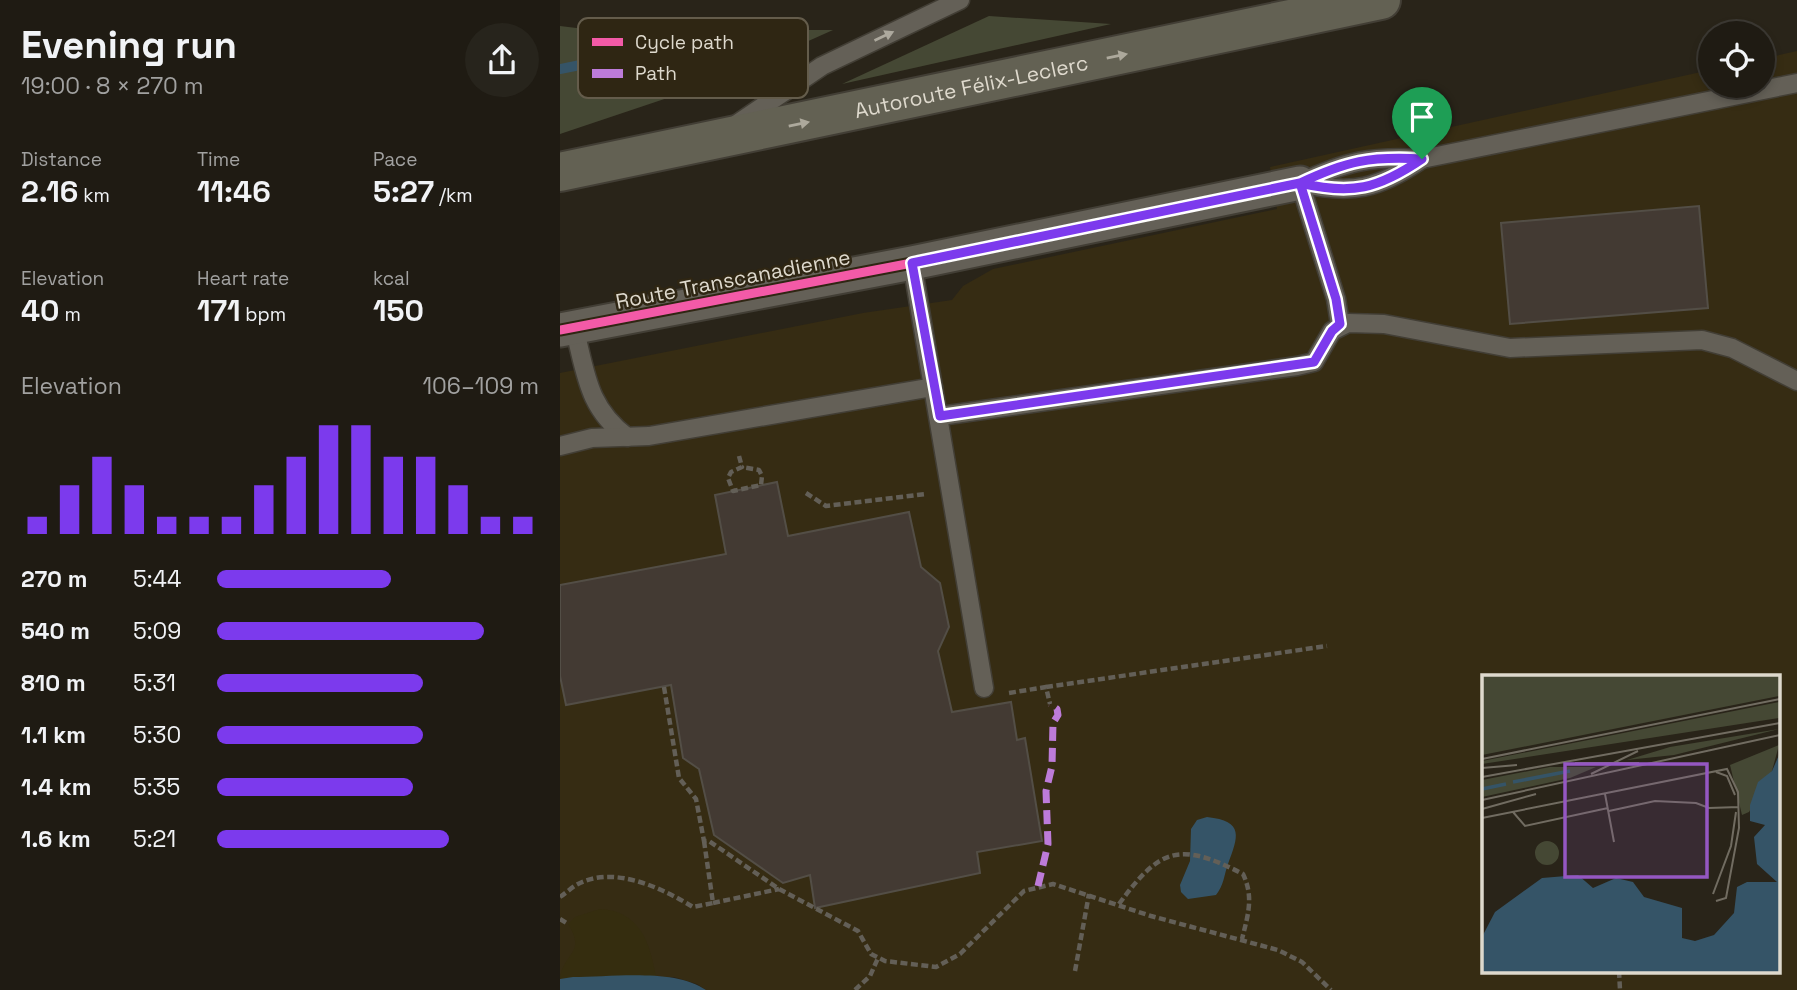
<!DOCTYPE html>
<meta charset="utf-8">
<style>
body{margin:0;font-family:"Space Grotesk",sans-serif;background:#27241c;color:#f1f3f6;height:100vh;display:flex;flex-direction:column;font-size:26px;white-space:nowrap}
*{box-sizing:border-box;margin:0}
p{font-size:23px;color:#a1a1a0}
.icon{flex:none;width:38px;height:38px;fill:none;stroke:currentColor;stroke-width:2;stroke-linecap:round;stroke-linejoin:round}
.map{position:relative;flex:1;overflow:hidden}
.drawer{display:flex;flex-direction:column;background:#1f1b13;width:560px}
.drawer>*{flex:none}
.controls{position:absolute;left:1138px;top:21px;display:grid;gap:14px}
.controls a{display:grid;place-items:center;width:77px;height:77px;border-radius:50%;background:#1f1b13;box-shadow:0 4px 10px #0003,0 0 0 2px #3c3933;font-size:35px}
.pin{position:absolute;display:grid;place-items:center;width:60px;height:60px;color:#fff;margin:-72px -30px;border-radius:50% 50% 50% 0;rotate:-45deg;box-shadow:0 0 7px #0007}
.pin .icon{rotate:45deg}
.round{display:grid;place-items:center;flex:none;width:74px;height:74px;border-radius:37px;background:#27241c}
.summary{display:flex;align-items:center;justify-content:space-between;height:119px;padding:0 21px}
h1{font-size:38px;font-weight:800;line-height:52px}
.metrics{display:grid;grid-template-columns:repeat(3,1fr);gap:10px;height:119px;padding:7px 21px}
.metrics div{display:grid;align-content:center}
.metrics b{font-size:30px;font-weight:800}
.metrics small{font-size:19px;font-weight:400}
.metrics p{font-size:19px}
.chart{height:196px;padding:14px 21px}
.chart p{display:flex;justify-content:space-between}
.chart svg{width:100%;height:126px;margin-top:7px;stroke:#7c3aed;stroke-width:6}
ul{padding:0 21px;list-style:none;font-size:23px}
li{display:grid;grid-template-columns:112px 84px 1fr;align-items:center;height:52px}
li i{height:18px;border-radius:9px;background:#7c3aed}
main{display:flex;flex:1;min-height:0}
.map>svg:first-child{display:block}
.built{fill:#362c13;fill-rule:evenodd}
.green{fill:#454834}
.sand{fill:#352d0f}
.water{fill:#355467}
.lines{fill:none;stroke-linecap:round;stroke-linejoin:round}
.stream{stroke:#355467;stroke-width:10}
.building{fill:#433a33;stroke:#534e46;stroke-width:2}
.service-casing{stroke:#423e35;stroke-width:21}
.minor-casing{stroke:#423e35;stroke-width:37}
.motorway-casing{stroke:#423e35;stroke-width:42}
.path{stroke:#635f57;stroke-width:4.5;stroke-dasharray:7 3.5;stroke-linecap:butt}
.service{stroke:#646057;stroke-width:18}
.minor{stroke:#646057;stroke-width:33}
.motorway{stroke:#636153;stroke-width:38}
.quiet{stroke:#bd7bd9;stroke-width:7;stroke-dasharray:14 7;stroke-linecap:butt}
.cycleway-casing{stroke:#2f2613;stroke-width:13}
.cycleway{stroke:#f35aa7;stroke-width:9}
.oneway{fill:#ada99e}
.oneway2{fill:#ada99c}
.route-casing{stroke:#fff;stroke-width:14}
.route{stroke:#7c3aed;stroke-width:9}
.labels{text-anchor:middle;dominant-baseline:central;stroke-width:5;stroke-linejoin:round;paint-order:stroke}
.street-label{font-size:21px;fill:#ded9cd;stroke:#2f2613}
.inset-river{fill:none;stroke:#355467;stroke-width:3.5}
.inset-road{fill:none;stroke:#716c61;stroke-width:2}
.view{fill:#9457c2;fill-opacity:0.15;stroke:#9457c2;stroke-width:3.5}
.inset-edge{fill:none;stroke:#ded9cd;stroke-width:3.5}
.key{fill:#2f2613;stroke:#645c4b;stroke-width:2}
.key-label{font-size:19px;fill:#ded9cd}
</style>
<main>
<section class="drawer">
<div class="summary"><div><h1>Evening run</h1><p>19:00 · 8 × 270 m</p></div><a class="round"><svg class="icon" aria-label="share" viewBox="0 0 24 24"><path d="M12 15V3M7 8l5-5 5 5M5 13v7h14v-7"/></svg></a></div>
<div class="metrics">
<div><p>Distance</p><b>2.16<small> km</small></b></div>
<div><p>Time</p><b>11:46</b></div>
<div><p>Pace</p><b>5:27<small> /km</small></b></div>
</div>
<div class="metrics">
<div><p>Elevation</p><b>40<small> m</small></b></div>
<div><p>Heart rate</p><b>171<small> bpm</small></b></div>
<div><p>kcal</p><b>150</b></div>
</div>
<div class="chart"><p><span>Elevation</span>106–109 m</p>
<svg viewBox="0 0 160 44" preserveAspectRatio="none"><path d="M5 44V38M15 44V27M25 44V17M35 44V27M45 44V38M55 44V38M65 44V38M75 44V27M85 44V17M95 44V6M105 44V6M115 44V17M125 44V17M135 44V27M145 44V38M155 44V38"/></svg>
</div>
<ul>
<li><b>270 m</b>5:44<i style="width:54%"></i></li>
<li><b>540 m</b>5:09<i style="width:83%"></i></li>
<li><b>810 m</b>5:31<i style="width:64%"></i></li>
<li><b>1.1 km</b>5:30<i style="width:64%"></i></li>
<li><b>1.4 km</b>5:35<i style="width:61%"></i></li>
<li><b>1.6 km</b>5:21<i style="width:72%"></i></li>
</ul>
</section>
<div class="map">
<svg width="1237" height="990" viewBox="0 0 1237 990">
<rect width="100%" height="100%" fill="#292419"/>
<path class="built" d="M 1237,51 L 1237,990 L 146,990 L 137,984 L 114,977 L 0,979 L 0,373 L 303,313 L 392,300 L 403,286 L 433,269 L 717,209 L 710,167 L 1150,70 L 1150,86 L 1202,86 L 1202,59 ZM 924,677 L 1218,677 L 1218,971 L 924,971 Z"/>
<g class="green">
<path d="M 429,16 L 551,24 L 282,84 Z"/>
<path d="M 0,26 L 33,30 L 273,30 L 161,80 L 0,134 Z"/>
</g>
<path class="sand" d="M 40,909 C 80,911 90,943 96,977 L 0,979 C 3,952 27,954 8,924 L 15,917 Z"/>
<g class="water">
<path d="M 647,817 C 685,821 678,837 668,864 C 664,875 664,885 656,895 L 628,899 L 621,892 L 620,885 L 630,861 L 631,829 L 637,820 Z"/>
<path d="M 13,977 C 51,977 115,968 146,990 L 0,990 L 0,979 Z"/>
</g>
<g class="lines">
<path class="stream" d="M 0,69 L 45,60"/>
</g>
<g class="building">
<path d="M 1139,206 L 1148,308 L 950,324 L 941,223 Z"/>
<path d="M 217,482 L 228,536 L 349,512 L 361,567 L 380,583 L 389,627 L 378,651 L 392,712 L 451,702 L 457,740 L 465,738 L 482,841 L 417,852 L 420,873 L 255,908 L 250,875 L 223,883 L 154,835 L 139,769 L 123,758 L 111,685 L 6,705 L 0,676 L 0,585 L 166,554 L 155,495 Z"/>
</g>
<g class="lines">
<defs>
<g id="service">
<path d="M 177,124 L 262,66 L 400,0"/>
<path d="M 740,183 C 787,161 810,156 862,159 L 1237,83"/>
<path d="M 740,183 L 776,299 L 780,324"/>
<path d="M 740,183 C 792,195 818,189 862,159"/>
<path d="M 352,263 L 424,688"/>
<path d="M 14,327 C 26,373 27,407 67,437"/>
<path d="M 380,416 L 737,366 L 754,362 L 772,331 L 788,323 L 824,324 L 950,348 L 1142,340 L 1172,348 L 1237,381"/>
<path d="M 0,446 L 32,438 L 89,436 L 373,387"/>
</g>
<path id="minor" d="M 0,330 L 352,263 L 740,183"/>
<g id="motorway">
<path id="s1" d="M 0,172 L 821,0"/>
</g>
</defs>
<use href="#service" class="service-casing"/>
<use href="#minor" class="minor-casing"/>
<use href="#motorway" class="motorway-casing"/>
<g class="path">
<path d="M 179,456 L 182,467 L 171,472 L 168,478 L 173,491 L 201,485 L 202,476 L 199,470 L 182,467"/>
<path d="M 246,493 L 266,506 L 366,494"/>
<path d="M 104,687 L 119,778 L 136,799 L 144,841 L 149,841 L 219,889 L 298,931 L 311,954 L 325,961 L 376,967 L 400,954 L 464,891 L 493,884 L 591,916 L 718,950 L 742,962 L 771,990"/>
<path d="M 486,687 L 767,646"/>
<path d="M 449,693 L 486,687 L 490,704"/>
<path d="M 0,897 C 6,893 12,887 18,884 C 54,865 102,888 133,907 L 153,903 L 144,841"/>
<path d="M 153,903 L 219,889"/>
<path d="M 559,904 C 600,848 619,841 683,874 C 694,897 688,915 682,939"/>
<path d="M 0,919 L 8,924"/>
<path d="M 515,971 L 529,894"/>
<path d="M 1059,971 L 1060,990"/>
<path d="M 295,990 L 310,976 L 318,958"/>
</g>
<use href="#service" class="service"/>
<use href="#minor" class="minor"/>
<use href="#motorway" class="motorway"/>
<path class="quiet" d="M 478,886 L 488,844 L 486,791 L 492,766 L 493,723 L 498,715 L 497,709 L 490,704"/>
<defs>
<path id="cycleway" d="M 0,330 L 352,263 L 740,183"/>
</defs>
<use href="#cycleway" class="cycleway-casing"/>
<use href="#cycleway" class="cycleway"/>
</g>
<defs><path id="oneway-solid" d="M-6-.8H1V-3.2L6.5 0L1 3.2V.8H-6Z" transform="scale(1.75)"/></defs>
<use class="oneway" href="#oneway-solid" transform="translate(324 36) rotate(-25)"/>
<g class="oneway2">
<use href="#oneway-solid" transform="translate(557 56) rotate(-12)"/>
<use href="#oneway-solid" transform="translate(239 124) rotate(-12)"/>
</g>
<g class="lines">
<defs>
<path id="route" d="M 862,159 C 810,156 787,161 740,183 L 352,263 L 380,416 L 754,362 L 772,331 L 780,324 L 776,299 L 740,183 C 792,195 818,189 862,159"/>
</defs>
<use href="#route" class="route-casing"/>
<use href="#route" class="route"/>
</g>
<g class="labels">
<g class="street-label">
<text stroke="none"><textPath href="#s1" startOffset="420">Autoroute Félix-Leclerc</textPath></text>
<text transform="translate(173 279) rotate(-11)">Route Transcanadienne</text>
</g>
</g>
<g transform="translate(922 675)">
<rect width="298" height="298" fill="#292419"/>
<path d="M 0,0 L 297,0 L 297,21 L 0,80 ZM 297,27 L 297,43 L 0,89 L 0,86 ZM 297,54 L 192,80 L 145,85 L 188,72 ZM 297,70 L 290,96 L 267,137 L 260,140 L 248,90 ZM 68,92 L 114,92 L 88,103 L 0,122 L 0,105 ZM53 178a12 12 0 1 1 24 0a12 12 0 1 1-24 0Z" fill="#454834"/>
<path d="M 297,80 L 297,297 L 0,297 L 1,260 L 13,237 L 60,203 L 96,200 L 111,213 L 134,203 L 151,207 L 162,222 L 200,233 L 200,263 L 213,266 L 232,260 L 252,238 L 255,212 L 265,207 L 295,207 L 275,189 L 272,162 L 283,150 L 268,146 L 268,130 L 276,107 L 290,96 Z" fill="#355467"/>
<path class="inset-river" d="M 31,107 L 88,96M 0,114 L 24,109"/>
<path class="inset-road" d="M 0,84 L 298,24M 93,88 L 157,88M 0,93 L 35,90M 234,97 L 245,101 L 253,120M 109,99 L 156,76M 0,102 L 298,48M 123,119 L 132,167M 0,125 L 298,60M 0,134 L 54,119M 127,136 L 173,126 L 214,128 L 227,133 L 257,132M 31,137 L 43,151 L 126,133M 0,143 L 245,94 L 256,117 L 257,153 L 244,223 L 234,226M 231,219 L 249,171 L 254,137M 0,223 L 0,249"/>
<path class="view" d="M 83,89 L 225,89 L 225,202 L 83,202 Z"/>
<rect width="298" height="298" class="inset-edge"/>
</g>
<rect x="18" y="18" width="230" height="80" rx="10" class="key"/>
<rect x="32" y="38" width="31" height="8" fill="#f35aa7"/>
<rect x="32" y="69" width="31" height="9" fill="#bd7bd9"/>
<g class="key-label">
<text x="75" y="49">Cycle path</text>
<text x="75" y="80">Path</text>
</g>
</svg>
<div class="controls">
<a><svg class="icon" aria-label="locate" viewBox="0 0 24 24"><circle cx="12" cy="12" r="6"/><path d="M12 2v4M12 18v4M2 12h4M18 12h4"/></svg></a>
</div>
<div class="pin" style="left:862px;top:159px;background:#1e9e55"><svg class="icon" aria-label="arrive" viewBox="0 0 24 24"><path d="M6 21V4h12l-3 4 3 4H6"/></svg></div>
</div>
</main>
